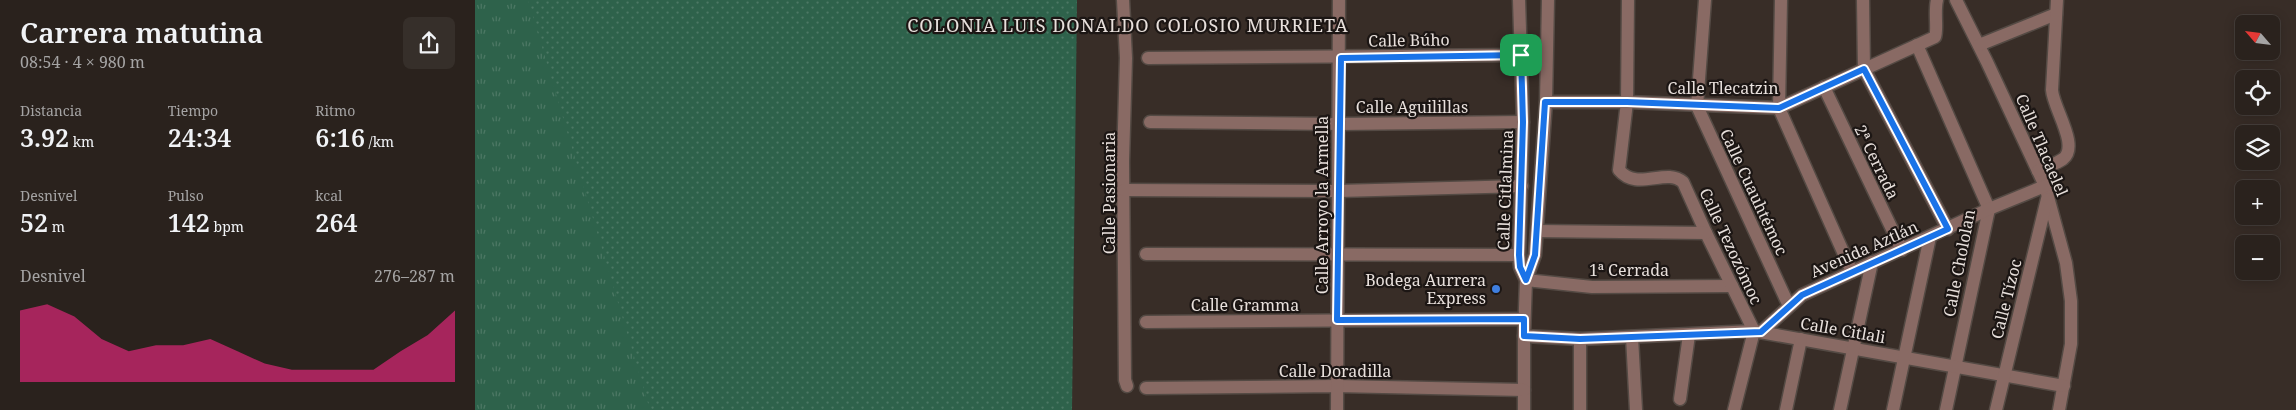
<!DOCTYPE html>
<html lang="es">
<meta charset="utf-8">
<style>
body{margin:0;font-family:"Noto Serif",serif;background:#362f2a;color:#f1f3f6;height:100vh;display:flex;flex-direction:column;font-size:19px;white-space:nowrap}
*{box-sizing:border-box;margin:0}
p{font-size:16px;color:#a5a4a4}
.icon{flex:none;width:28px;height:28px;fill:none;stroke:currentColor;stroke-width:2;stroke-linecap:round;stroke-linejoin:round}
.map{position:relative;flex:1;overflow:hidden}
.panel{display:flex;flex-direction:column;background:#2a221d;width:475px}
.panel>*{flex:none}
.needle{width:32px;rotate:298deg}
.fabs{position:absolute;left:1760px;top:15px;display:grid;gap:10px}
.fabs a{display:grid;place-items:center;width:45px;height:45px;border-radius:8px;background:#2a221d;box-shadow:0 2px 12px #0003,0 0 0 1px #463f3b;font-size:25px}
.pin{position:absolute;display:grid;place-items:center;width:42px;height:42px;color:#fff;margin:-21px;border-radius:10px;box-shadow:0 2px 8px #0006}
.round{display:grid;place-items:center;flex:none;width:52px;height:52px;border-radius:8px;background:#362f2a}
.head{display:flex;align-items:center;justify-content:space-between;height:85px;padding:0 20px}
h1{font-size:28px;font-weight:600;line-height:38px}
.stats{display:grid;grid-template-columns:repeat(3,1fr);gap:8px;height:85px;padding:5px 20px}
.stats div{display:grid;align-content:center}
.stats b{font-size:25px;font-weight:600}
.stats small{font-size:14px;font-weight:400}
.stats p{font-size:14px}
.chart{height:140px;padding:10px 20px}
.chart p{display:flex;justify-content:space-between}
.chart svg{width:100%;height:90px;margin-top:5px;fill:#db2777;opacity:.7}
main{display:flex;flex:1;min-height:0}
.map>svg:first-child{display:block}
.grass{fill:url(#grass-dots)}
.park{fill:url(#park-tufts)}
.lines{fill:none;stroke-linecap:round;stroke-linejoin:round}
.minor-casing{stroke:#544a44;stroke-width:15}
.minor{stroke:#896a64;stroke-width:12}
.route-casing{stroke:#fff;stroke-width:10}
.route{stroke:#1a73e8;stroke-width:6}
.shop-dot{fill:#3f7fe0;stroke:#1c1614;stroke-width:2}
.labels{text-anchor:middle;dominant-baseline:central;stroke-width:4.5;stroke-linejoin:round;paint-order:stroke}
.street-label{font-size:16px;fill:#e8e0dc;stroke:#1c1614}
.poi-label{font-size:16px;fill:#e8e0dc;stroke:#1c1614;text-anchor:end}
.neighbourhood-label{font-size:18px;letter-spacing:1px;fill:#e8e0dc;stroke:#1c1614}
</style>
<main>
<section class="panel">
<div class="head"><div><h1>Carrera matutina</h1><p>08:54 · 4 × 980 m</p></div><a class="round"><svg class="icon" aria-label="share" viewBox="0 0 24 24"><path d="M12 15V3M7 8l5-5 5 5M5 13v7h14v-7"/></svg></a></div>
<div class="stats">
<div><p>Distancia</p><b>3.92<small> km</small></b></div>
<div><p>Tiempo</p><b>24:34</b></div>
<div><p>Ritmo</p><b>6:16<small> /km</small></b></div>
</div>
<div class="stats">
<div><p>Desnivel</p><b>52<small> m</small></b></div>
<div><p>Pulso</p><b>142<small> bpm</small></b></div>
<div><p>kcal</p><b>264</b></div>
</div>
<div class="chart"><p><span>Desnivel</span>276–287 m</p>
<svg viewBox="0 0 160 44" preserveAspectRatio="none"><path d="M0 44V9L10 6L20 12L30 23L40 29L50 26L60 26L70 23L80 29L90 35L100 38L110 38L120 38L130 38L140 29L150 21L160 9V44z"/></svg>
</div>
</section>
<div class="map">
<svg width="1821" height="410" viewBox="0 0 1821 410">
<defs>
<pattern id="grass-dots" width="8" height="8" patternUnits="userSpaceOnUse" patternTransform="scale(1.25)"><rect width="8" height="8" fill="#2e624b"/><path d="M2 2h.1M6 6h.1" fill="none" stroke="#4c7864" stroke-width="1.8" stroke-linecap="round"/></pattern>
<pattern id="park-tufts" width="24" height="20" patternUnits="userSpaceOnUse" patternTransform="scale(1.25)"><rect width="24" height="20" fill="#2e624b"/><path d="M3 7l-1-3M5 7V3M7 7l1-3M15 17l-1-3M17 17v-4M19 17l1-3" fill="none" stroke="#4c7864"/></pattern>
</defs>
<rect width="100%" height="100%" fill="#382d27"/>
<path class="grass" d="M 0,0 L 602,0 L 597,410 L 0,410 Z"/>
<path class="park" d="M 0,0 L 53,0 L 175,410 L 0,410 Z"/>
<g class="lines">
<defs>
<g id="minor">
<path d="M 648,0 L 651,58 L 648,161 L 650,380 L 652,386"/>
<path d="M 1044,0 L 1048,122 L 1044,255 L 1045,267 L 1051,280 L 1049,336 L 1049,410"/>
<path d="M 1073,0 L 1071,102 L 1060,255 L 1051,280 L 1117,287 L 1257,286"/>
<path d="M 1153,0 L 1152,102 L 1144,170 C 1162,192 1191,167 1208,182 L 1231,233 L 1279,331 L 1259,410"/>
<path d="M 1230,0 L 1222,106 L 1314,306"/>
<path d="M 1306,0 L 1304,108 L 1377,272"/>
<path d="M 1388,0 L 1389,69 L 1473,229"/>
<path d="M 1481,0 L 1512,62 L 1570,186 L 1591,263 L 1596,301 L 1596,344 L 1584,410"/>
<path d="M 1442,45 L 1514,209 L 1471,410"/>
<path d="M 1504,45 L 1581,14"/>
<path d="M 673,58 L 1046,55"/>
<path d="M 1349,87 L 1427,250"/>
<path d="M 1071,102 L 1152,102 L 1304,108 L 1460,37 C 1463,30 1459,12 1462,0"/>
<path d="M 675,122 L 863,124 L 1048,122"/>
<path d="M 1563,171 C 1570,167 1581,164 1588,159 C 1605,146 1578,108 1577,90 L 1582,0"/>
<path d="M 649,190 L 864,191 L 1047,186"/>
<path d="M 1062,231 L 1231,233"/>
<path d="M 671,254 L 1044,255"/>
<path d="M 671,322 L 1049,319"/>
<path d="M 1286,332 L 1327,295 L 1514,209 L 1570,186"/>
<path d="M 1049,336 L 1105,339 L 1279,331 L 1589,386"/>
<path d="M 1157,337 L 1161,410"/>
<path d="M 671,388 L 861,386 L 1049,390"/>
<path d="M 1205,399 L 1214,335"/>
<path d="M 862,410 L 864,0"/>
<path d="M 1105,410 L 1105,339"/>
<path d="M 1311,410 L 1326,339"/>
<path d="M 1365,410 L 1397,262"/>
<path d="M 1418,410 L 1455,237"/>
<path d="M 1521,410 L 1572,199"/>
</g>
</defs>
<use href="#minor" class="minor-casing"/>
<use href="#minor" class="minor"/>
</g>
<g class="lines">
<defs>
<path id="route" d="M 1046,55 L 1048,122 L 1044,255 L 1045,267 L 1051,280 L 1060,255 L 1070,102 L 1152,102 L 1304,108 L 1389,69 L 1473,229 L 1327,295 L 1286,332 L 1105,339 L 1049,336 L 1049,319 L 862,320 L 866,58 Z"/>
</defs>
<use href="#route" class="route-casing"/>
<use href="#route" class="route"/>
</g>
<circle class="shop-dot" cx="1021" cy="289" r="5"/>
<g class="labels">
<g class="street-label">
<text transform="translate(934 40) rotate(-1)">Calle Búho</text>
<text x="1248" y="88">Calle Tlecatzin</text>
<text x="937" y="107">Calle Aguilillas</text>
<text transform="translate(1567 145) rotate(67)">Calle Tlacaelel</text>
<text transform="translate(1402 162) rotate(64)">2ª Cerrada</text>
<text transform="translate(1030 190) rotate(-88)">Calle Citlalmina</text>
<text transform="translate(1279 192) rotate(65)">Calle Cuauhtémoc</text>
<text transform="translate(634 193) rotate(-90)">Calle Pasionaria</text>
<text transform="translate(847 205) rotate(-90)">Calle Arroyo la Armella</text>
<text transform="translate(1256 246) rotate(65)">Calle Tezozómoc</text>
<text transform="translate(1389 249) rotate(-24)">Avenida Aztlán</text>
<text transform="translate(1484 263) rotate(-79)">Calle Chololan</text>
<text x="1154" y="270">1ª Cerrada</text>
<text transform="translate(1531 299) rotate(-76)">Calle Tízoc</text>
<text x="770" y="305">Calle Gramma</text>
<text transform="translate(1368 330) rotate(10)">Calle Citlali</text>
<text x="860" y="371">Calle Doradilla</text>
</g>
<g class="poi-label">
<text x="1011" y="280">Bodega Aurrera<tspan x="1011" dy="18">Express</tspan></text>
</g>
<g class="neighbourhood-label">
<text x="653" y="25">COLONIA LUIS DONALDO COLOSIO MURRIETA</text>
</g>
</g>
</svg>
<div class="fabs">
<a><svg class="needle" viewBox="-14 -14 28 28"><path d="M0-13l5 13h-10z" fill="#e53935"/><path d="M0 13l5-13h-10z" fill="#a5a4a4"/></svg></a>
<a><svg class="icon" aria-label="locate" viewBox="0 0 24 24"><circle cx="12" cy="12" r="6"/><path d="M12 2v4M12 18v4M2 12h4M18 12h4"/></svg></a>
<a><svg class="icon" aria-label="layers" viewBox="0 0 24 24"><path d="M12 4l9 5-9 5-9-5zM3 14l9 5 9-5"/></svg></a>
<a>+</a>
<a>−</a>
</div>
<div class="pin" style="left:1046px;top:55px;background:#1e9e55"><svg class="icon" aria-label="arrive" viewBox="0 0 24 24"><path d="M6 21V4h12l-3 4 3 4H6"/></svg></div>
</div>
</main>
